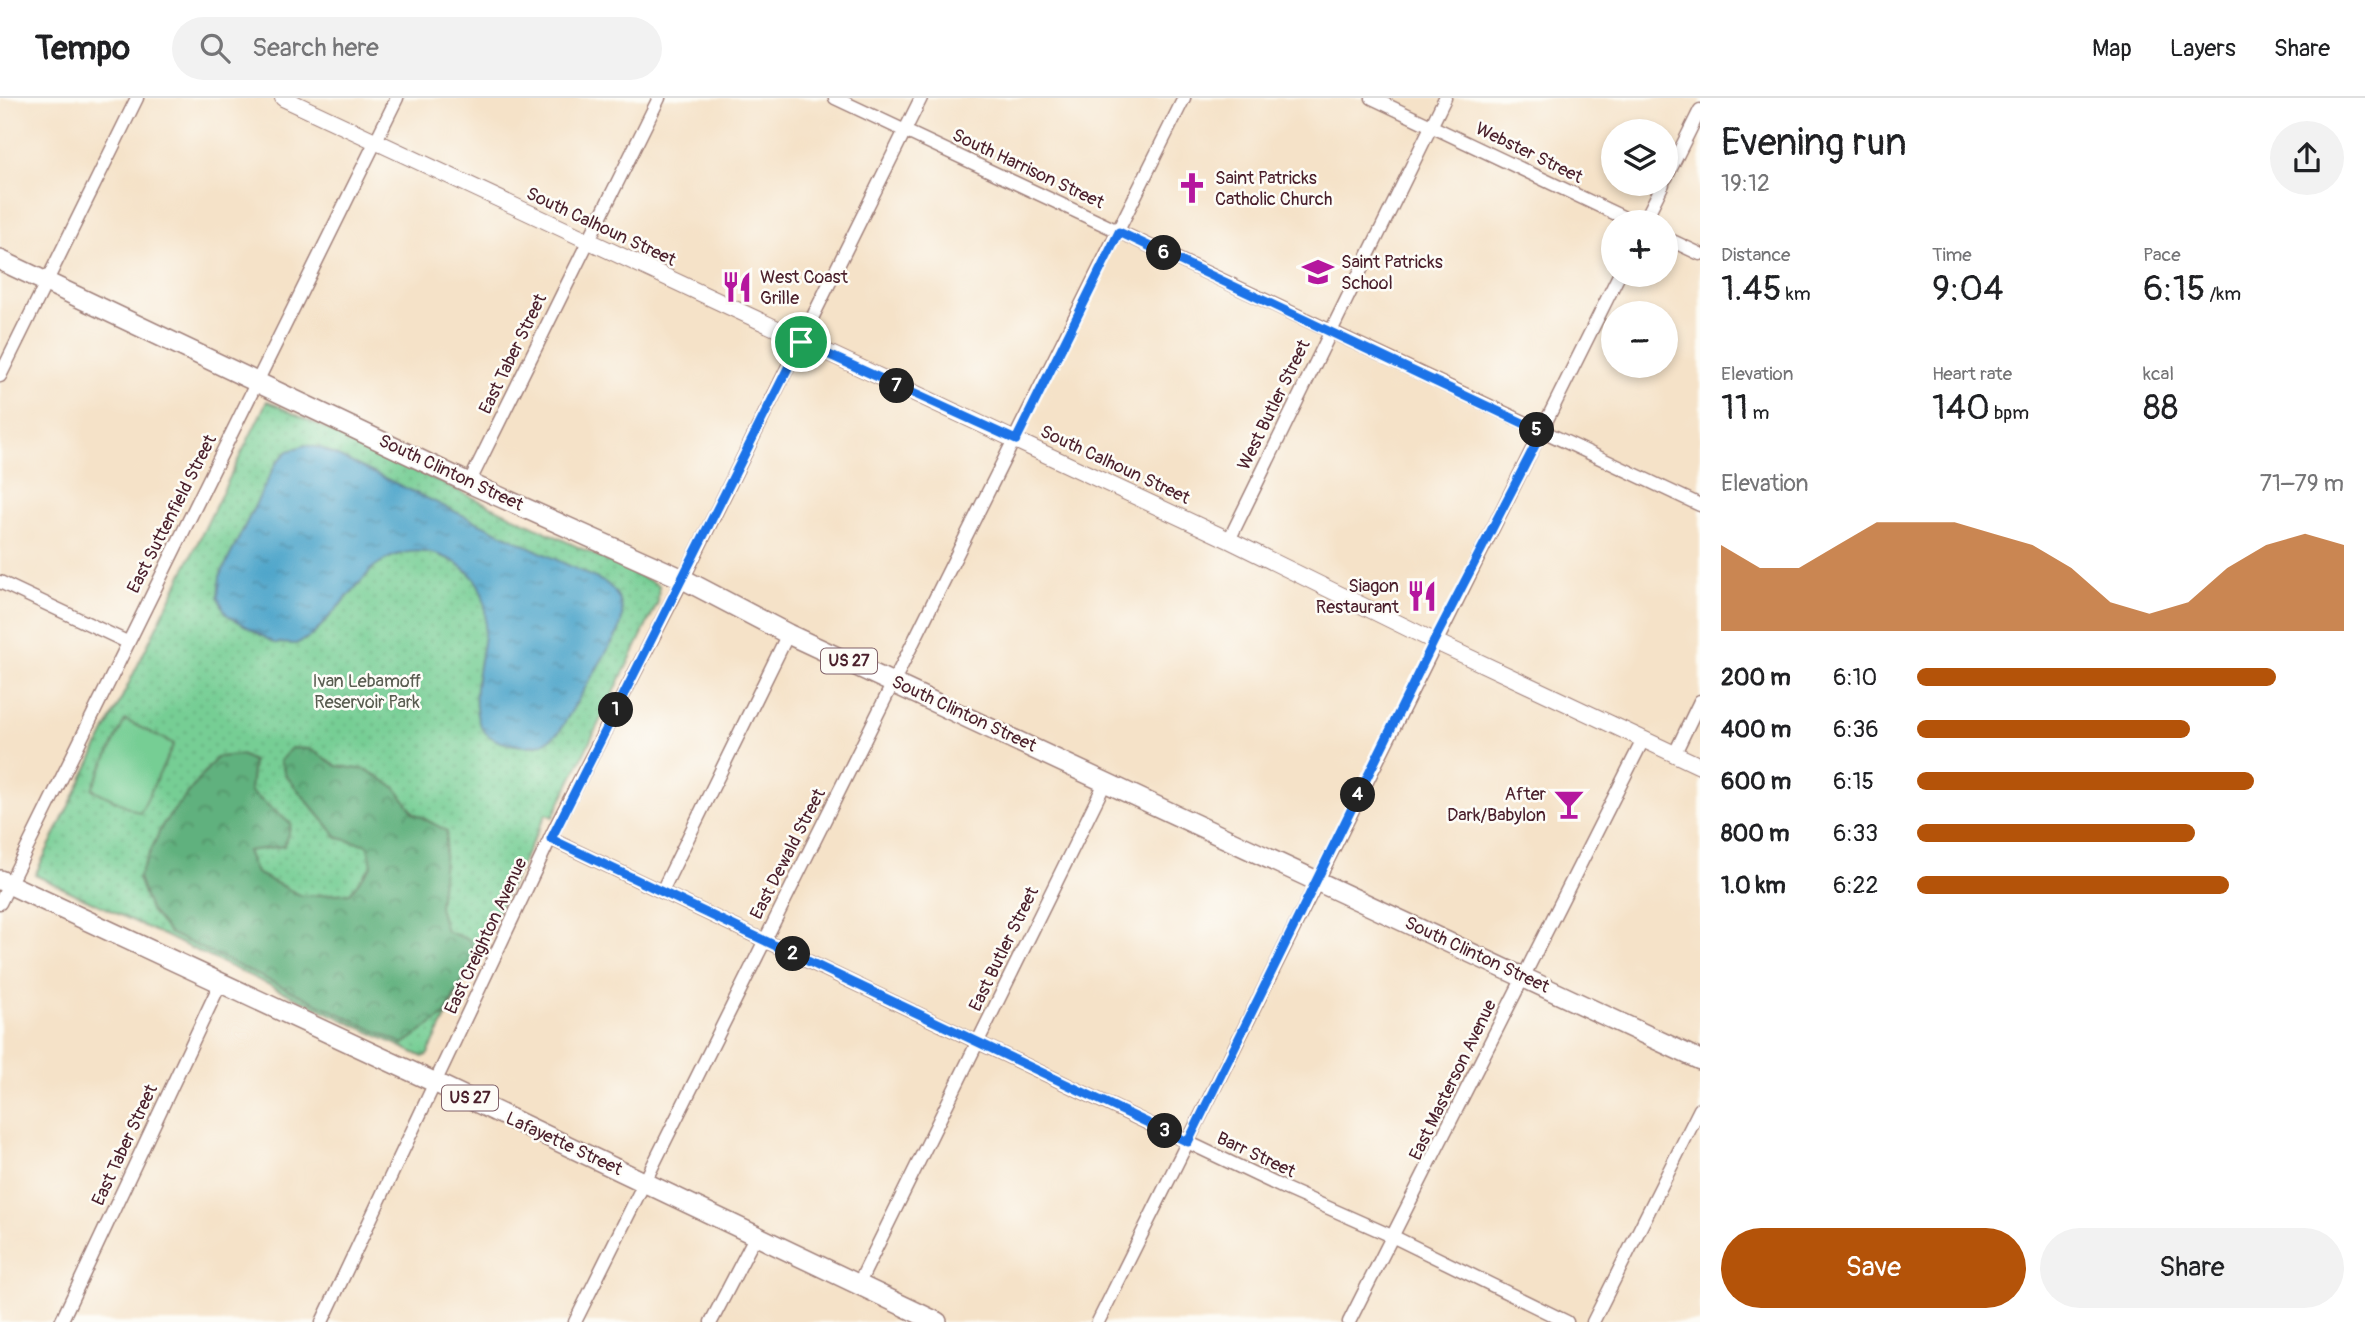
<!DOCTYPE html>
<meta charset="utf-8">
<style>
body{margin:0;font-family:Pangolin,sans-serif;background:#f2f2f2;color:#202124;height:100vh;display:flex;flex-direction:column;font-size:26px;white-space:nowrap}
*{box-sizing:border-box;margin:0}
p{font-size:23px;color:#757577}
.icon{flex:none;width:38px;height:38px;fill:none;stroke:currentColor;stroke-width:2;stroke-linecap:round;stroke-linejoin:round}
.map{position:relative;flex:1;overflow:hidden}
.side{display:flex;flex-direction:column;background:#fff;width:665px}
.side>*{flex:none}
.controls{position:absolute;left:1601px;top:21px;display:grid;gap:14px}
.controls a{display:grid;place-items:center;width:77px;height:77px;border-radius:50%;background:#fff;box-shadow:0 4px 10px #0003;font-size:35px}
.pin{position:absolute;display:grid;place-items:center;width:60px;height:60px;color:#fff;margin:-30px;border:4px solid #fff;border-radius:50%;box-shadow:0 2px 7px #0007}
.km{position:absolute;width:35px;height:35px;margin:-18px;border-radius:50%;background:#222;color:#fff;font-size:19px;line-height:35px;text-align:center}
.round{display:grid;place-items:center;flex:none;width:74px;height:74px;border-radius:37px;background:#f2f2f2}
.headline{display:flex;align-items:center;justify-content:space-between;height:119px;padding:0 21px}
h1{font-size:38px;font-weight:600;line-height:52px}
.stats{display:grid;grid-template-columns:repeat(3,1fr);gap:10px;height:119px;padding:7px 21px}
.stats div{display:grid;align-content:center}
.stats b{font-size:35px;font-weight:600}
.stats small{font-size:19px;font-weight:400}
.stats p{font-size:19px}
.chart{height:196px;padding:14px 21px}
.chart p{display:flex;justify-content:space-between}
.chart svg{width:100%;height:126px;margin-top:7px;fill:#b45309;opacity:.7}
.cta{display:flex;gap:14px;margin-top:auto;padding:14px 21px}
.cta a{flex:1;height:80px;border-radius:42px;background:#b45309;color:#fff;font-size:28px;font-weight:600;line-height:80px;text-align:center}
.cta a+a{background:#f2f2f2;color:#202124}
ul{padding:0 21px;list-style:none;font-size:23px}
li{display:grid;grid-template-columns:112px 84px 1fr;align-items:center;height:52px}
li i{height:18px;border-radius:9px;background:#b45309}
header{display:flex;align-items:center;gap:42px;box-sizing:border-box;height:98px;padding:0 35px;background:#fff;border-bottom:2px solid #e0e0e0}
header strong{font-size:33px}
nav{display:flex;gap:38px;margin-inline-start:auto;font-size:24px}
.search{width:490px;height:63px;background:#f2f2f2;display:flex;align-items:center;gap:18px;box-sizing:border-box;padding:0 24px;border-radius:38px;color:#757577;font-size:26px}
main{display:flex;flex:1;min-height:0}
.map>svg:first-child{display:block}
.grass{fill:url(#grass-dots);stroke:#607660;stroke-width:2}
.forest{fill:url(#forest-crowns);stroke:#556854;stroke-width:2}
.pitch{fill:#76ce94;stroke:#607660;stroke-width:2}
.water{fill:url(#water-ripples);stroke:#4c627a;stroke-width:2}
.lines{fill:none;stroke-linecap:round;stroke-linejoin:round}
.minor-casing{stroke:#a0807a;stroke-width:15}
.tertiary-casing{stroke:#a0807a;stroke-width:18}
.trunk-casing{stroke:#a0807a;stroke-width:22}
.minor{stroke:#fff;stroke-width:12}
.tertiary{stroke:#fff;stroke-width:16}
.trunk{stroke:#fff;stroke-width:19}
.route-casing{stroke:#fff;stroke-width:14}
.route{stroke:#1a73e8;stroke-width:9}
.labels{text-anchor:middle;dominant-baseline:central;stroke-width:5;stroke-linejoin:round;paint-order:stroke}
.shield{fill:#fdfcf7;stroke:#806168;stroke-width:2}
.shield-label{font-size:16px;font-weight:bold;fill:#4a1f2b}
.street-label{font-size:18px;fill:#4a1f2b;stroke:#fdfcf7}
.poi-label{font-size:18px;fill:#4a1f2b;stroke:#fdfcf7;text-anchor:start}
.park-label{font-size:18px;fill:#595c50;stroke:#fdfcf7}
</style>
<header>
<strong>Tempo</strong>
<div class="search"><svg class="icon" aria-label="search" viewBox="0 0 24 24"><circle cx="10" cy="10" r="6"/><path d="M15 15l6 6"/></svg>Search here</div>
<nav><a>Map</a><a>Layers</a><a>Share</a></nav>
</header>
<main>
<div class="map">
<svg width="1700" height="1224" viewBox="0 0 1700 1224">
<defs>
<pattern id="grass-dots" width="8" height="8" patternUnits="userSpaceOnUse" patternTransform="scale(1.75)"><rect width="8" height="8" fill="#76ce94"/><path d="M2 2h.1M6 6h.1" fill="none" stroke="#68b080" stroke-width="1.8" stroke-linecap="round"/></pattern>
<pattern id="forest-crowns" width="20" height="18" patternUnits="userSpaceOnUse" patternTransform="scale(1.75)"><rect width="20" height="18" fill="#60b17e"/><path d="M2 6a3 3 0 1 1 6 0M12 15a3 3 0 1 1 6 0" fill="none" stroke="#518f67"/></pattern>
<pattern id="water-ripples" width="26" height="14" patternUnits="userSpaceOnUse" patternTransform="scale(1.75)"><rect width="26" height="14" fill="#4da5ca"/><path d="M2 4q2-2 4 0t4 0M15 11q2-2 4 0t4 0" fill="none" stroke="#4286a4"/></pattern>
</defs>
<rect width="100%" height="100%" fill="#fdfcf7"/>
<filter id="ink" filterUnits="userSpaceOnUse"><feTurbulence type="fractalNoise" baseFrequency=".0143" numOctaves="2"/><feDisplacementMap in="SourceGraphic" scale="14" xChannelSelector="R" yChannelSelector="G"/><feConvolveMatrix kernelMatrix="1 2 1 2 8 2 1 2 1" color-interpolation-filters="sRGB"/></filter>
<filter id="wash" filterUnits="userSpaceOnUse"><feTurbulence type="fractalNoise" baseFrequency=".00686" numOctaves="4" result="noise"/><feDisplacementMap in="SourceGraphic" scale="28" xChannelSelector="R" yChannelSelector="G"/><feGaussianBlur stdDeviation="1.57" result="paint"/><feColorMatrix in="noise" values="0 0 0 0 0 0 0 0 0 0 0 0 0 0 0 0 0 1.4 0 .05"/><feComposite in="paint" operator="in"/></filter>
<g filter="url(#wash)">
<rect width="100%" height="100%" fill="#f5e2c8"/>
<path class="grass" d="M 267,303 L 659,487 L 658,504 L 553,719 L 546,716 L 428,956 L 423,959 L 35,777 Z"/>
<path class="forest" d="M 291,650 L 310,651 L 337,668 L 367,672 L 396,690 L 414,715 L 447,733 L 439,809 L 446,833 L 470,842 L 475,857 L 445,917 L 403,946 L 169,835 L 150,812 L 138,780 L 163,726 L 217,659 L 241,657 L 253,663 L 250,693 L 291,726 L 284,748 L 247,753 L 256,775 L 302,798 L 350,795 L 372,767 L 368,747 L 338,740 L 286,678 L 280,663 Z"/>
<path class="pitch" d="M 125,622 L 174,646 L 140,715 L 92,691 Z"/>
<path class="water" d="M 305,347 L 321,350 L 606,485 C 622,498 626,514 619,533 L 559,634 C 545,647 534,650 515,647 C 497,645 480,637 477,617 C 466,562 522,487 439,457 C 416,449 393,455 374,469 L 313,537 L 296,546 L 274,545 L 226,516 L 218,499 L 220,478 L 276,365 L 288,353 Z"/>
</g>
<g filter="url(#ink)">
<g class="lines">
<defs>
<g id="minor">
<path d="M 835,0 L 1700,407"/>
<path d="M 1372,0 L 1633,124"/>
<path d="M 1666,80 L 1700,12"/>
<path d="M 1644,124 L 1663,86"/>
<path d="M 1666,140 L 1700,156"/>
<path d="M 0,278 L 137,0"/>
<path d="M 469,385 L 659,0"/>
<path d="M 1229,442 L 1445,0"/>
<path d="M 0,484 L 127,544"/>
<path d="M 1674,657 L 1700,603"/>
<path d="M 551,741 L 1286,1091 L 1394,1139 L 1567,1224"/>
<path d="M 662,793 L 788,536"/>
<path d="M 0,805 L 397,0"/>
<path d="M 859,1185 L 1106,683"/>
<path d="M 61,1224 L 220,886"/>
<path d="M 322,1224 L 557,726 L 683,481 L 921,0"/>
<path d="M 575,1224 L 1184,0"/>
<path d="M 711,1224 L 755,1139"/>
<path d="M 1098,1224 L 1619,177"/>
<path d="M 1349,1224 L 1643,642"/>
<path d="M 1593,1224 L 1700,1011"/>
</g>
<path id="tertiary" d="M 283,0 L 1229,442 L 1434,543 L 1700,668"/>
<g id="trunk">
<path d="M 0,162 L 469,385 L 683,481 L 788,536 L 1700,962"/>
<path d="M 0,782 L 436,985 L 937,1224"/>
</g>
</defs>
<use href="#minor" class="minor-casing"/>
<use href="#tertiary" class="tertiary-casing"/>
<use href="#trunk" class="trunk-casing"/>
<use href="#minor" class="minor"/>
<use href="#tertiary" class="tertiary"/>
<use href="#trunk" class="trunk"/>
</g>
</g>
<g class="lines" filter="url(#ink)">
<defs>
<path id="route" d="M 1119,134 L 1542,334 L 1434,543 L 1188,1044 L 551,741 L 801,244 L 1016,342 Z"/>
</defs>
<use href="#route" class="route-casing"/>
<use href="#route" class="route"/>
</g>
<defs>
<symbol id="church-bare" viewBox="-9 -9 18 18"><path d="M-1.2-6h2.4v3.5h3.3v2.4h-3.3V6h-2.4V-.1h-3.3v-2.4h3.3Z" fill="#b5179e" stroke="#fdfcf7" stroke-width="2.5" paint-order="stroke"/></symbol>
<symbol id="school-bare" viewBox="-9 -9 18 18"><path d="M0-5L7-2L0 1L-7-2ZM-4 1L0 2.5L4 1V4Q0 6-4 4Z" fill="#b5179e" stroke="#fdfcf7" stroke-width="2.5" paint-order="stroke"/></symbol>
<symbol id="restaurant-bare" viewBox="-9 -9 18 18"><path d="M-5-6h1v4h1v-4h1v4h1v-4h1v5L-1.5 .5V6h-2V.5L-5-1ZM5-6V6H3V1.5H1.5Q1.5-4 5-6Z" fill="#b5179e" stroke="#fdfcf7" stroke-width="2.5" paint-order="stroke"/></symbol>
<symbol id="bar-bare" viewBox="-9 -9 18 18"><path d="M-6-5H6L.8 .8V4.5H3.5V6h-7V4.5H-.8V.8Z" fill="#b5179e" stroke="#fdfcf7" stroke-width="2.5" paint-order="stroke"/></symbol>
</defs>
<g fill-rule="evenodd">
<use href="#church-bare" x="1170" y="68" width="44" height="44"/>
<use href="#school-bare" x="1296" y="152" width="44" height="44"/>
<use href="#restaurant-bare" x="715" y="167" width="44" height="44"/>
<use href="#restaurant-bare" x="1400" y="476" width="44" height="44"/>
<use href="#bar-bare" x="1547" y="684" width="44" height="44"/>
</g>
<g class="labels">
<g class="shield">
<rect x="821" y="550.5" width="56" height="25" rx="5"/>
<rect x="442" y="987.5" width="56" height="25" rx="5"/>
</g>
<g class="shield-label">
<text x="849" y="563">US 27</text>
<text x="470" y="1000">US 27</text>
</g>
<g class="street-label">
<text transform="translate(1529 55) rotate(26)">Webster Street</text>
<text transform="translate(1028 71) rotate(25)">South Harrison Street</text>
<text transform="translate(601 129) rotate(25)">South Calhoun Street</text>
<text transform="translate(513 256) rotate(-64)">East Taber Street</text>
<text transform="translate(1274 307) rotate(-64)">West Butler Street</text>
<text transform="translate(1115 367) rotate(25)">South Calhoun Street</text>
<text transform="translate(451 375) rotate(25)">South Clinton Street</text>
<text transform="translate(172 416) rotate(-63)">East Suttenfield Street</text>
<text transform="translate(964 616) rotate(25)">South Clinton Street</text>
<text transform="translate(788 756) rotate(-63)">East Dewald Street</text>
<text transform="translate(486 838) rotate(-65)">East Creighton Avenue</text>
<text transform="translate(1004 851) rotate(-64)">East Butler Street</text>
<text transform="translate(1477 857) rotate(25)">South Clinton Street</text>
<text transform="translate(1453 982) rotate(-64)">East Masterson Avenue</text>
<text transform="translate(564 1046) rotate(25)">Lafayette Street</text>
<text transform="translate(125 1047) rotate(-65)">East Taber Street</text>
<text transform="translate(1256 1057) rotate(25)">Barr Street</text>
</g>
<g class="poi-label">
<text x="1215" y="80">Saint Patricks<tspan x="1215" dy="21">Catholic Church</tspan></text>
<text x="1341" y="164">Saint Patricks<tspan x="1341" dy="21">School</tspan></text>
<text x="760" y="179">West Coast<tspan x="760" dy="21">Grille</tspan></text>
<text x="1399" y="488" text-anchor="end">Siagon<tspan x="1399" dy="21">Restaurant</tspan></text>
<text x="1546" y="696" text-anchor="end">After<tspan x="1546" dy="21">Dark/Babylon</tspan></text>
</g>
<g class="park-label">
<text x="367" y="583">Ivan Lebamoff<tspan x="367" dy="21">Reservoir Park</tspan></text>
</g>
</g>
</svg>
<div class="controls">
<a><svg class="icon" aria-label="layers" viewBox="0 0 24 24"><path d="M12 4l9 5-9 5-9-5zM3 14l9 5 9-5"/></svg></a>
<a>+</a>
<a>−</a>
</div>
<div class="pin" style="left:801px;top:244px;background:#1e9e55"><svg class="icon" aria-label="arrive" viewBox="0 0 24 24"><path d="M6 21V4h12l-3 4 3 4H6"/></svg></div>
<b class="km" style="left:616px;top:612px">1</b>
<b class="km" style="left:793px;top:856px">2</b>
<b class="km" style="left:1165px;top:1033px">3</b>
<b class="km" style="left:1358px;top:697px">4</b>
<b class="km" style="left:1537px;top:332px">5</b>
<b class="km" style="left:1164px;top:155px">6</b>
<b class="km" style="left:897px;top:288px">7</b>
</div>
<section class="side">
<div class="headline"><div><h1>Evening run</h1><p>19:12</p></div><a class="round"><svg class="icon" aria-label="share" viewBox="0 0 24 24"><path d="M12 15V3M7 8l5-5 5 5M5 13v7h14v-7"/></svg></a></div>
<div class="stats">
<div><p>Distance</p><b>1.45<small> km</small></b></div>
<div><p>Time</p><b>9:04</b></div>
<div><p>Pace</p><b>6:15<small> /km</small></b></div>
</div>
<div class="stats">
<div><p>Elevation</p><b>11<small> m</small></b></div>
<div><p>Heart rate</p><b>140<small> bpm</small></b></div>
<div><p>kcal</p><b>88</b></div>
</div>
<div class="chart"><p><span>Elevation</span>71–79 m</p>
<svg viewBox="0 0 160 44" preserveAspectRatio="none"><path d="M0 44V14L10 22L20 22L30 14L40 6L50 6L60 6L70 10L80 14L90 22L100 34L110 38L120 34L130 22L140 14L150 10L160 14V44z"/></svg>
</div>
<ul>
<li><b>200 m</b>6:10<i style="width:84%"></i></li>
<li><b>400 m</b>6:36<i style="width:64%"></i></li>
<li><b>600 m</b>6:15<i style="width:79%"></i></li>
<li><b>800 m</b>6:33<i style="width:65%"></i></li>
<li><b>1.0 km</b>6:22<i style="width:73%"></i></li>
</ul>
<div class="cta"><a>Save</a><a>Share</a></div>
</section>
</main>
